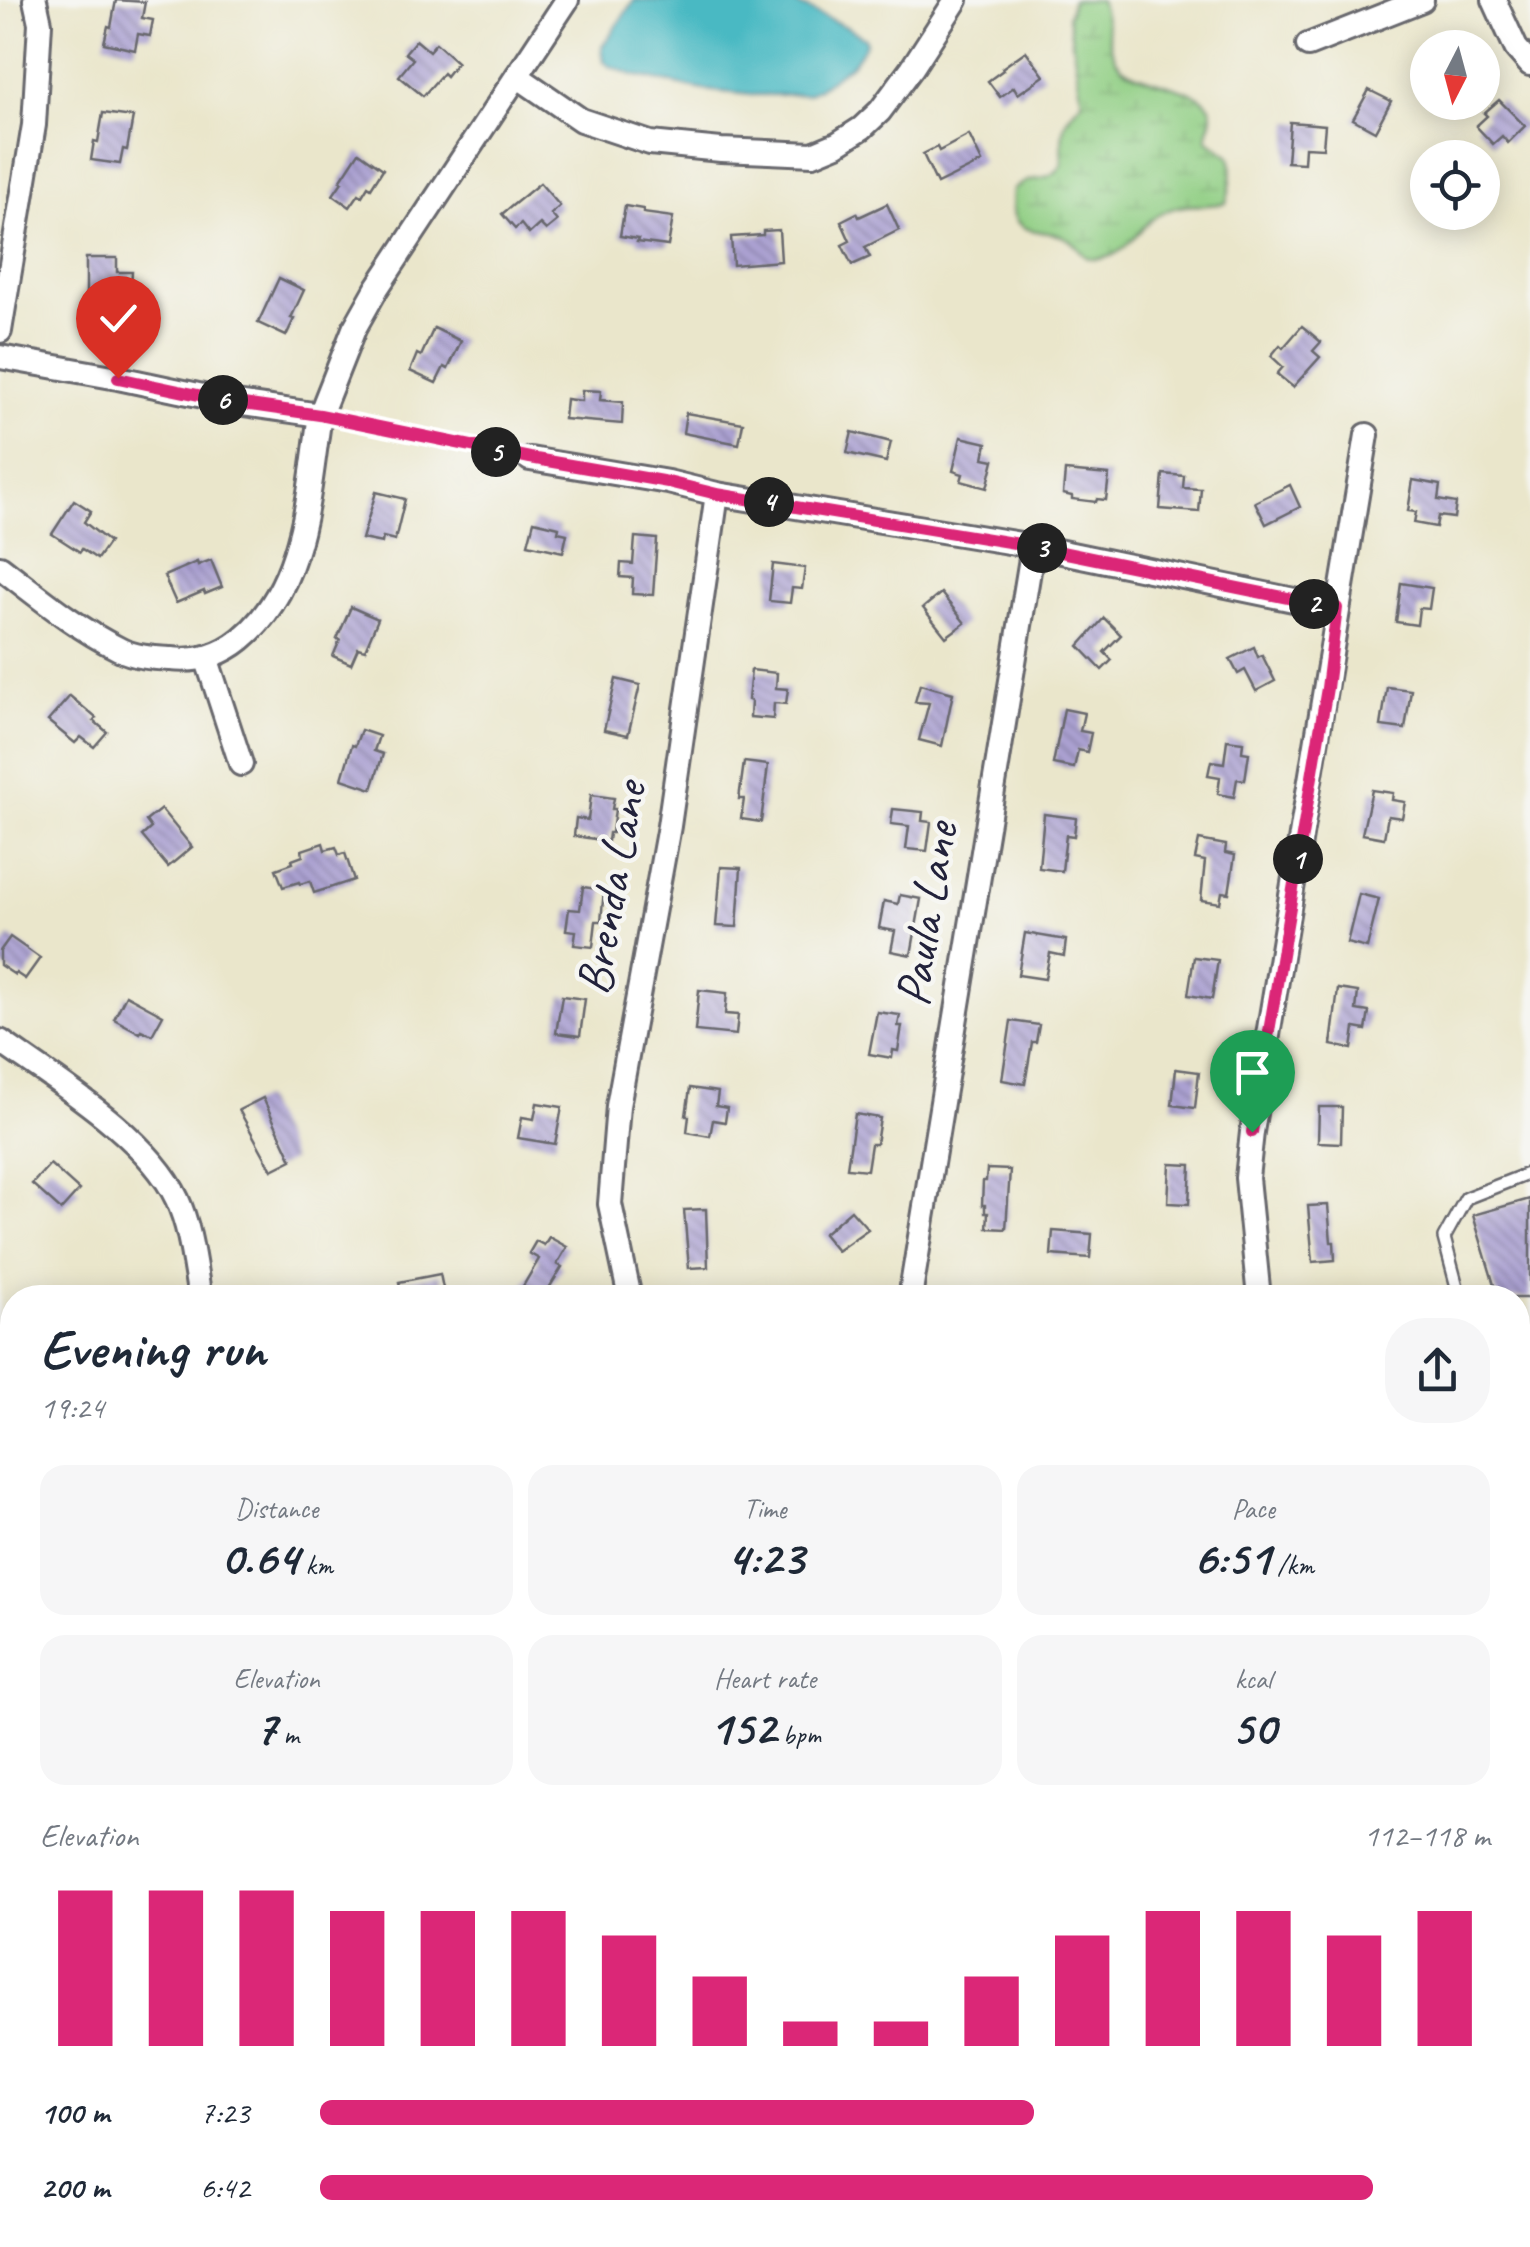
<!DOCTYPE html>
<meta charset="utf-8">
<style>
body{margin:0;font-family:Caveat,sans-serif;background:#f6f6f7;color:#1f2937;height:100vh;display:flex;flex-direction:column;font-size:38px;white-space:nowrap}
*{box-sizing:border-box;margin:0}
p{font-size:32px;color:#747a83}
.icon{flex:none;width:55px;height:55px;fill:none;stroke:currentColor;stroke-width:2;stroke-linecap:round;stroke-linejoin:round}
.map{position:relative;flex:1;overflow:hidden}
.sheet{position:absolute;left:0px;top:1285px;width:1530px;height:962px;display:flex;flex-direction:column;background:#fff;border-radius:40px 40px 0 0;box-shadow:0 5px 25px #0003}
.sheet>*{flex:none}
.needle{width:65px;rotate:186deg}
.fabs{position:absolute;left:1410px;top:30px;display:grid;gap:20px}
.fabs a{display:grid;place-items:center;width:90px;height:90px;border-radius:50%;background:#fff;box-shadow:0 5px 25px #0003;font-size:50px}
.pin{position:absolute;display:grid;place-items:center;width:85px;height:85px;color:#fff;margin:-102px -42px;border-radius:50% 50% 50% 0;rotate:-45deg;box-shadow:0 0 10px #0007}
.pin .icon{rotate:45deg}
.km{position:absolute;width:50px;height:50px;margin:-25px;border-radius:50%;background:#222;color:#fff;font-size:28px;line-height:50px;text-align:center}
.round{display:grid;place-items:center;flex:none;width:105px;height:105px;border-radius:40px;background:#f6f6f7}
.headline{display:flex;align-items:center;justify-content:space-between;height:170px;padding:0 40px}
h1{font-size:55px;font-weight:800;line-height:75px}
.figures{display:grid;grid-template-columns:repeat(3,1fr);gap:15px;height:170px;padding:10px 40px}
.figures div{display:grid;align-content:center;border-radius:25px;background:#f6f6f7;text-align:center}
.figures b{font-size:50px;font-weight:800}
.figures small{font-size:28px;font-weight:400}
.figures p{font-size:28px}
.chart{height:280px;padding:20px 40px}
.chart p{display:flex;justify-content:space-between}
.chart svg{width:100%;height:180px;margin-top:10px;stroke:#db2777;stroke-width:6}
ul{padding:0 40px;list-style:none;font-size:32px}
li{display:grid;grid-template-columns:160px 120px 1fr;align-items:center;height:75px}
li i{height:25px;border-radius:12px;background:#db2777}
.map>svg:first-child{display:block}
.wetland{fill:url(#wetland-marsh);stroke:#5a7860;stroke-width:2.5}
.water{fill:#4ab9c3;stroke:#366e7f;stroke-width:2.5}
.building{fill:url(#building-back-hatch)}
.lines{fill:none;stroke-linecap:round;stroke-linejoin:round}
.service-casing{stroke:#68676d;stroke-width:16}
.minor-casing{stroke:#68676d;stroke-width:28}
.path{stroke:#68676d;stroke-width:4;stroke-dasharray:2.5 8;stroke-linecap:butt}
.service{stroke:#fff;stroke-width:11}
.minor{stroke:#fff;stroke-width:22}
.route-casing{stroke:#fff;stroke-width:20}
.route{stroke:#db2777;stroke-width:12}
.labels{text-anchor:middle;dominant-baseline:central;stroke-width:9;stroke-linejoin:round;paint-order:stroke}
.street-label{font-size:50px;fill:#22223b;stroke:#f6f6f2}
</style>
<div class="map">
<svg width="1530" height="2247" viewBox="0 0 1530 2247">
<defs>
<pattern id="wetland-marsh" width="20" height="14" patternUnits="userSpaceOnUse" patternTransform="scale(2.5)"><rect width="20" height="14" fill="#92cf85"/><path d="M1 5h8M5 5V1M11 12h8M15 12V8" fill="none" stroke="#7eb174"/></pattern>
<pattern id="building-back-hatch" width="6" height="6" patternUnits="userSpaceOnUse" patternTransform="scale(2.5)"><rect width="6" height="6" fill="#aba1d1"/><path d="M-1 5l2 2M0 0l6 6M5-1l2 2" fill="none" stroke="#8b83ab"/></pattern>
</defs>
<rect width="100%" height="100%" fill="#f6f6f2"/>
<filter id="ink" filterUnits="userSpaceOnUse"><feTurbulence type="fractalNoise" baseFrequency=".01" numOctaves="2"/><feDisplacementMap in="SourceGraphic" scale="20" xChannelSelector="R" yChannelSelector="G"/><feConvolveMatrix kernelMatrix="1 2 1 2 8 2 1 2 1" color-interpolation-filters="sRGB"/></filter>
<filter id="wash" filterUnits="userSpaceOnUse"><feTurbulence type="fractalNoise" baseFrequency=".0048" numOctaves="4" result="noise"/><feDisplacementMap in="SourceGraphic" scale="40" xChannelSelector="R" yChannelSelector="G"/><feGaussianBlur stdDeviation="2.25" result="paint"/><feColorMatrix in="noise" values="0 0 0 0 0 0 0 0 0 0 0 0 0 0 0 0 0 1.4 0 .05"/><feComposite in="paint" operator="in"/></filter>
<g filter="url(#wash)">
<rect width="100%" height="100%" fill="#eae6cb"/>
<path class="wetland" d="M 1072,0 L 1100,0 C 1107,18 1108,54 1121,66 C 1139,83 1204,87 1211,109 C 1215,119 1206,128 1207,139 L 1230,156 C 1234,172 1231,187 1226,203 C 1202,208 1181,201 1158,215 C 1138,226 1129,253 1104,258 C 1080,264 1082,246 1066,238 C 1052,230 1025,235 1016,220 C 1011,212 1012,199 1013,190 C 1031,173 1050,184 1062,165 C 1063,133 1057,125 1082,101 L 1068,17 Z"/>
<path class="water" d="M 634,0 L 788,0 L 847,27 L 865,38 L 866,44 L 853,63 L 817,89 L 807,94 L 776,95 L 751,95 L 703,90 L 633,75 L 609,66 L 604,61 L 602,47 Z"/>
<g id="blocks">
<g class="building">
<path d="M 116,0 L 145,2 L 142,18 L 153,20 L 150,36 L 138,34 L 135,50 L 104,43 L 108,26 L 111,27 Z"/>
<path d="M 416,40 L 429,51 L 436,43 L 457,62 L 446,76 L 443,73 L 423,96 L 399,76 L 413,59 L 405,53 Z"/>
<path d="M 1026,51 L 1044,76 L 1018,94 L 1014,87 L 1000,97 L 988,81 L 1003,70 L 1002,68 Z"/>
<path d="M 1369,90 L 1391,101 L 1375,131 L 1353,119 Z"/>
<path d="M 1499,100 L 1525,126 L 1508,143 L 1502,136 L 1493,144 L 1476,126 L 1487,116 L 1484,113 Z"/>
<path d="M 103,113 L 133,117 L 127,150 L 123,149 L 120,164 L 91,160 L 94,141 L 98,142 Z"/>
<path d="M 1290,122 L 1325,125 L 1323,148 L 1305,147 L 1304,163 L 1287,162 Z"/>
<path d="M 969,135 L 982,162 L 937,184 L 923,154 L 937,147 L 939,151 Z"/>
<path d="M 359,152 L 383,169 L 371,188 L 368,186 L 362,196 L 359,194 L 350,207 L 333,195 L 342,182 L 340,181 Z"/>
<path d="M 540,183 L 560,206 L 551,214 L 557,221 L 546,230 L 540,224 L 529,234 L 521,224 L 515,229 L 502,214 Z"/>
<path d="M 887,204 L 899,230 L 865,247 L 870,257 L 852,265 L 842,245 L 850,241 L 841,221 L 857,213 L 859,217 Z"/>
<path d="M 625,206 L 643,209 L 643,213 L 673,217 L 668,246 L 637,242 L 638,239 L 620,236 Z"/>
<path d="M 779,230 L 781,261 L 733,265 L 731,237 L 763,235 L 763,231 Z"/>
<path d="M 86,258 L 117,258 L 117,272 L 132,272 L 131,286 L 118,286 L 119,312 L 90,312 L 89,295 L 86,295 Z"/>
<path d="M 279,278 L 304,290 L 291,318 L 294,319 L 286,336 L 258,323 Z"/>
<path d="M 1302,326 L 1321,342 L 1313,351 L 1320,357 L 1293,387 L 1277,374 L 1283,367 L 1271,356 L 1280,345 L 1283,348 Z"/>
<path d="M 434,328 L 461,341 L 448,369 L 444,367 L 436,383 L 410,371 L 417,354 L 421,356 Z"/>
<path d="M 582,390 L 601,391 L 600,400 L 623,402 L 622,424 L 564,419 L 566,399 L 582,401 Z"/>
<path d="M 686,413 L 743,423 L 739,444 L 683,433 Z"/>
<path d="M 852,432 L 891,442 L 886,462 L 847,453 Z"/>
<path d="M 961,437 L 987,443 L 984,458 L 994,460 L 987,488 L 961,481 L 963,474 L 953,471 Z"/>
<path d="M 1065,471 L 1109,475 L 1106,500 L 1097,499 L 1096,502 L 1072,499 L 1072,496 L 1063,494 Z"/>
<path d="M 1163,474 L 1184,476 L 1183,488 L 1201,489 L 1199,512 L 1160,509 Z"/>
<path d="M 1413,480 L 1440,485 L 1438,500 L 1456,503 L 1454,518 L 1438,516 L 1436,527 L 1414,523 L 1416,512 L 1408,511 Z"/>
<path d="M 1290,485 L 1300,507 L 1266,524 L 1255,502 Z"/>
<path d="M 376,492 L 405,499 L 395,540 L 383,537 L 382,543 L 362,539 Z"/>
<path d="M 74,500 L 91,511 L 84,522 L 109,542 L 97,559 L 82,549 L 80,552 L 52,534 Z"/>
<path d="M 534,521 L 559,527 L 558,532 L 567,534 L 563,552 L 528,544 Z"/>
<path d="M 635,537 L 657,539 L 653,595 L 632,594 L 633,578 L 620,577 L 621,563 L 633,564 Z"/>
<path d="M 211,560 L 222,587 L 205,594 L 204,591 L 176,603 L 164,576 L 197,562 L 198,565 Z"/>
<path d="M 773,564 L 805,568 L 802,589 L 792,588 L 790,603 L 769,601 Z"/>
<path d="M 1401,583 L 1432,588 L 1429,609 L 1419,608 L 1417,625 L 1396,622 Z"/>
<path d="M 941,593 L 965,623 L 946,637 L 923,608 Z"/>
<path d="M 351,607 L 378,619 L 365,650 L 358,648 L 351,664 L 333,656 L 340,640 L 337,639 Z"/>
<path d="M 1104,618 L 1121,635 L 1104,652 L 1112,660 L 1102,670 L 1079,646 Z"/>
<path d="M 1254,647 L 1258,657 L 1262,655 L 1275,681 L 1256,691 L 1245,670 L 1238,674 L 1230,659 Z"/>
<path d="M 751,670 L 777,673 L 776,688 L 788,689 L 786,704 L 774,703 L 773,719 L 750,717 L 751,701 L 748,700 Z"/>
<path d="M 616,679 L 640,685 L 628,735 L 604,730 Z"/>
<path d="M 920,684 L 953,693 L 942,746 L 919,740 L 929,703 L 915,702 Z"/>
<path d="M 1387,687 L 1411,690 L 1405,729 L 1381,726 Z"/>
<path d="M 70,696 L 96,718 L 94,721 L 107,732 L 94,747 L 81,737 L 75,743 L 48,721 Z"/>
<path d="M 1064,709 L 1084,713 L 1080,731 L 1091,733 L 1087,752 L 1078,750 L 1074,768 L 1053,764 Z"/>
<path d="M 361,730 L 379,736 L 374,751 L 383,754 L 372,789 L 342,779 L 352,745 L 355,746 Z"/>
<path d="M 1227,740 L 1243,742 L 1242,752 L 1249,753 L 1245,780 L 1237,779 L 1234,797 L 1218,794 L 1220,777 L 1208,775 L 1211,761 L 1224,763 Z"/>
<path d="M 744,762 L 768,765 L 761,822 L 741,819 L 744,799 L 739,799 Z"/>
<path d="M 1372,790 L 1393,793 L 1392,800 L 1405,802 L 1402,818 L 1388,816 L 1384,838 L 1362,834 Z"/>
<path d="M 591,795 L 614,798 L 612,809 L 615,809 L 612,833 L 609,833 L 608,841 L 574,836 L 576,818 L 588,820 Z"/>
<path d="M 161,809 L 192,847 L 168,867 L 142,836 L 151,828 L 146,821 Z"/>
<path d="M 893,809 L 923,812 L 922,821 L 931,822 L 927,851 L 906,849 L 909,826 L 891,824 Z"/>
<path d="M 1044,814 L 1076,818 L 1074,836 L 1066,835 L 1062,871 L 1039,868 Z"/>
<path d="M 1199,840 L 1226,845 L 1225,853 L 1235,855 L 1229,893 L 1222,892 L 1220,903 L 1201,900 L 1205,861 L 1195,859 Z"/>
<path d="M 323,843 L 325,850 L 336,847 L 339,855 L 345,853 L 354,880 L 314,893 L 310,881 L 300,884 L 299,882 L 283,887 L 276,869 L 293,863 L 292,860 L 303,856 L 302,850 Z"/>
<path d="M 721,867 L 741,868 L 737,927 L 716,926 Z"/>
<path d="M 583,887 L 604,890 L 601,921 L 596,921 L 593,947 L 574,945 L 576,931 L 566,930 L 569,909 L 580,910 Z"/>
<path d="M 1359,894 L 1379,899 L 1367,948 L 1347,943 Z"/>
<path d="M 900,895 L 921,899 L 911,955 L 891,951 L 895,931 L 879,928 L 884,901 L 898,904 Z"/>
<path d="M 1025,933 L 1066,940 L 1064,956 L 1050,953 L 1045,979 L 1018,975 Z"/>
<path d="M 10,937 L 40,958 L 25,979 L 16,973 L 15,975 L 0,965 L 0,951 Z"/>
<path d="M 1194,957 L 1218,960 L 1212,999 L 1188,995 Z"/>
<path d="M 1338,989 L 1358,992 L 1356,1010 L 1369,1012 L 1366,1030 L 1355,1028 L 1352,1049 L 1331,1045 Z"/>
<path d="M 699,990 L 727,993 L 725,1014 L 738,1015 L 736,1035 L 695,1031 Z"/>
<path d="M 126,995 L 163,1015 L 152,1035 L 141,1030 L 140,1033 L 114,1019 Z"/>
<path d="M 562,996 L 585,999 L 580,1036 L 556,1033 Z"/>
<path d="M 877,1012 L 900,1015 L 898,1026 L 902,1026 L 898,1051 L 893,1050 L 892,1058 L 869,1054 Z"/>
<path d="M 1011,1021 L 1039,1025 L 1036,1042 L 1032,1042 L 1025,1084 L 1002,1080 Z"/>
<path d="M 1176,1069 L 1199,1072 L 1195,1108 L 1172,1105 Z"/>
<path d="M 690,1088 L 718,1092 L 716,1106 L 727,1108 L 725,1122 L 713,1120 L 710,1136 L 687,1132 L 689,1116 L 686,1116 Z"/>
<path d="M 263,1098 L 292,1160 L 272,1170 L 239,1110 Z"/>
<path d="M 537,1103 L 562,1107 L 555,1144 L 518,1138 L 522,1117 L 534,1119 Z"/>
<path d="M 1319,1107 L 1342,1107 L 1341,1143 L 1318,1142 Z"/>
<path d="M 855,1114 L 880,1118 L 876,1144 L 871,1144 L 867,1170 L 847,1168 Z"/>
<path d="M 50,1164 L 79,1190 L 61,1210 L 32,1184 Z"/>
<path d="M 1170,1164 L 1191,1165 L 1189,1204 L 1168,1203 Z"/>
<path d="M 987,1169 L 1010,1170 L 1006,1229 L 987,1228 L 988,1213 L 985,1213 L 985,1205 L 982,1205 L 983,1181 L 986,1181 Z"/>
<path d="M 1530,1199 L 1530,1298 L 1498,1298 L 1473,1215 Z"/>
<path d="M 1328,1205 L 1331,1242 L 1334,1242 L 1335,1260 L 1313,1262 L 1308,1206 Z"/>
<path d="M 706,1209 L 708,1267 L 689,1268 L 684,1210 Z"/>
<path d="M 851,1210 L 868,1229 L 837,1251 L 823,1234 Z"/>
<path d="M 1053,1231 L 1092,1234 L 1090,1258 L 1051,1255 Z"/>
<path d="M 549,1237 L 567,1247 L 557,1264 L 562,1267 L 543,1298 L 523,1286 L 539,1259 L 529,1253 L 536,1241 L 544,1245 Z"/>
<path d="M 440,1274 L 445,1298 L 402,1298 L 399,1282 Z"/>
</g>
</g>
</g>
<g filter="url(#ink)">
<use href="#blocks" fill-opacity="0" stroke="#68676d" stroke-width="2.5"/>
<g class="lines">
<defs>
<g id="service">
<path d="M 1460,1298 L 1444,1238 L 1466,1198 L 1530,1173"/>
<path d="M 1518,1437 L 1530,1443"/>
</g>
<g id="minor">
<path d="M 1494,0 L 1516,48 L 1530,64"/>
<path d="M 1308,45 L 1422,0"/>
<path d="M 517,76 L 581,120 L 650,143 L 721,150 L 813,154 L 837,144 L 862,128 L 880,111 L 912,68 L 956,0"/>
<path d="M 0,331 L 34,125 L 40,23 L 35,0"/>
<path d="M 0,357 L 118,378 L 236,403 L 320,415 L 354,329 L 377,288 L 567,0"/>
<path d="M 530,459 L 668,482 L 717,494 L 1033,546 L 1337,609"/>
<path d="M 0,567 C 38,596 76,628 119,649 C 134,657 154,658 171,659 C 198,662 220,656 241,639 C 306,586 308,491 320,415"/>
<path d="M 206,657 L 241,764"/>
<path d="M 0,1041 C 56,1081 148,1137 177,1199 C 191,1229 194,1265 200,1298"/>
<path d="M 630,1298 L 610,1204 L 618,1106 L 669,826 L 717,494"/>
<path d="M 910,1298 L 1033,546"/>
<path d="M 1259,1298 L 1247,1178 L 1252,1132 L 1367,435"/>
<path d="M 0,1464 L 12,1463"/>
<path d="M 0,1860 L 12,1858"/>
<path d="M 0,2159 L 12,2157"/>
<path d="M 290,2235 L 293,2247"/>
<path d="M 1096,2235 L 1098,2247"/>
<path d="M 1391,2235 L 1392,2247"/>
</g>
</defs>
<use href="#service" class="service-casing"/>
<use href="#minor" class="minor-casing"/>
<path class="path" d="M 338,419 L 510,455"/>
<use href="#service" class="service"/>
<use href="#minor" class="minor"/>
</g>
</g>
<g class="lines" filter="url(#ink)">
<defs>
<path id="route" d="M 118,378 L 236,403 L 320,415 L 530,458 L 668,482 L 717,494 L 1032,546 L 1337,608 L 1327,688 L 1252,1132"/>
</defs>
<use href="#route" class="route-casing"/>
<use href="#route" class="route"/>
</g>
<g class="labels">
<g class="street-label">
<text transform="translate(611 888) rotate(-80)">Brenda Lane</text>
<text transform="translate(926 914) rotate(-81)">Paula Lane</text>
</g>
</g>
</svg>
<div class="fabs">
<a><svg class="needle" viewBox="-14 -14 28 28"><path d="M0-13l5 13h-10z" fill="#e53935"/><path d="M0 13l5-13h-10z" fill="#747a83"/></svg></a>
<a><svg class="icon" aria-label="locate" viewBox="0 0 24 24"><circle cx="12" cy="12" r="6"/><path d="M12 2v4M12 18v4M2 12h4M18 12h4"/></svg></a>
</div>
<div class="pin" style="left:1252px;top:1132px;background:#1e9e55"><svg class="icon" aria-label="arrive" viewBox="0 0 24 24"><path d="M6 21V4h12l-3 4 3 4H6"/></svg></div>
<div class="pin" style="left:118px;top:378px;background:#d93025"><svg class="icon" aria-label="check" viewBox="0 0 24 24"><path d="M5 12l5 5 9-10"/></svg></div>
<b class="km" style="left:1298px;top:859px">1</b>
<b class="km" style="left:1314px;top:604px">2</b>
<b class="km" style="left:1042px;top:548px">3</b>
<b class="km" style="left:769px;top:502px">4</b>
<b class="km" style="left:496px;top:452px">5</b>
<b class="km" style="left:223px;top:400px">6</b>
<section class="sheet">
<div class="headline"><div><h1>Evening run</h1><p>19:24</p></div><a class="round"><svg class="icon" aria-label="share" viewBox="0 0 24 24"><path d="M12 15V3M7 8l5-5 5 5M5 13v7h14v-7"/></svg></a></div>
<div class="figures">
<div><p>Distance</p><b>0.64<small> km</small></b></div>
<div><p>Time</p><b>4:23</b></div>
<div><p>Pace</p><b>6:51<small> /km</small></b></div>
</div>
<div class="figures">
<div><p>Elevation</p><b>7<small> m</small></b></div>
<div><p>Heart rate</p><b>152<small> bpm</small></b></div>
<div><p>kcal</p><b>50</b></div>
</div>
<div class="chart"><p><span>Elevation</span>112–118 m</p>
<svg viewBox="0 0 160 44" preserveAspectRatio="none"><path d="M5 44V6M15 44V6M25 44V6M35 44V11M45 44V11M55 44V11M65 44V17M75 44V27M85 44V38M95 44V38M105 44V27M115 44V17M125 44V11M135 44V11M145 44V17M155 44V11"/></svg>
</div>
<ul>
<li><b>100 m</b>7:23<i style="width:61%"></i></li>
<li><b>200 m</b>6:42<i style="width:90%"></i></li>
</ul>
</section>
</div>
